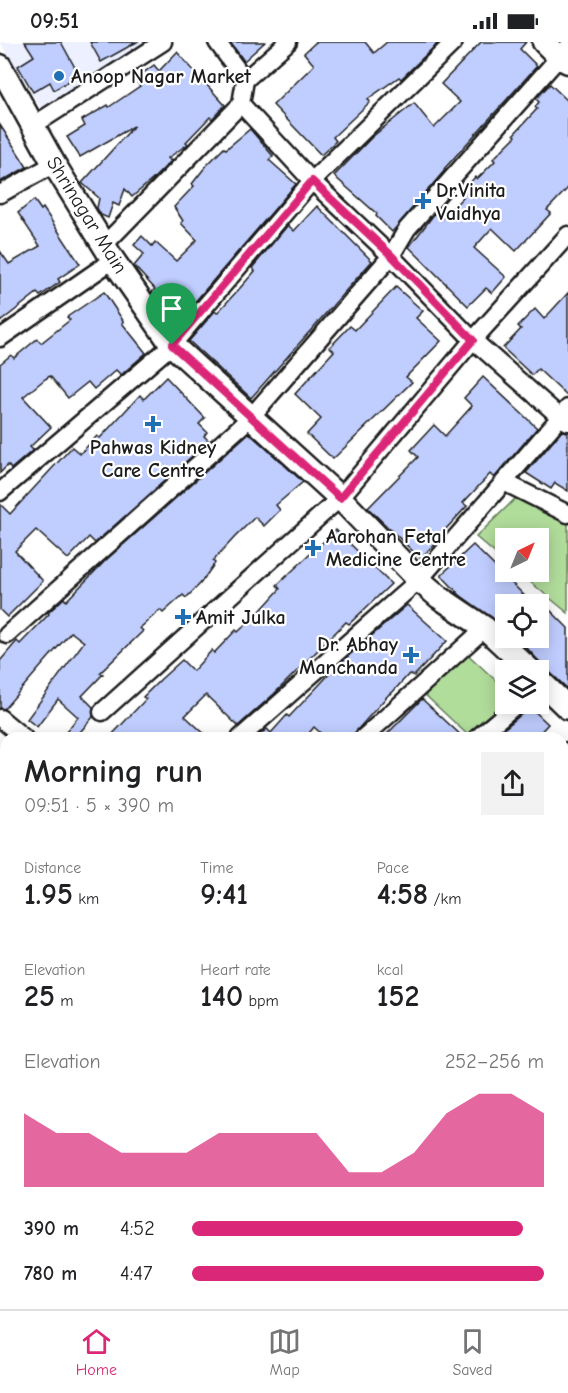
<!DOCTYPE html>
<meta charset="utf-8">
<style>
body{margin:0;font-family:"Comic Neue",sans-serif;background:#f2f2f2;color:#202124;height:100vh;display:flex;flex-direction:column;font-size:22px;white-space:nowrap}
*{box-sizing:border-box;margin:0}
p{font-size:20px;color:#757577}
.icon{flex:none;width:33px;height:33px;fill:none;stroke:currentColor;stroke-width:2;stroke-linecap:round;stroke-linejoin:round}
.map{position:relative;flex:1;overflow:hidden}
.drawer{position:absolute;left:0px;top:690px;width:568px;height:578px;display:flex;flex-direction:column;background:#fff;border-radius:18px 18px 0 0;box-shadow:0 3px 15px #0003}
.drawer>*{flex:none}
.needle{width:39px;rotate:43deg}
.fabs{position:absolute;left:495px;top:486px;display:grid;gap:12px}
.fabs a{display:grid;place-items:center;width:54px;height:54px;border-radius:0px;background:#fff;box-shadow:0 3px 15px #0003;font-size:30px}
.pin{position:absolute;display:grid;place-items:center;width:51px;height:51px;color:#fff;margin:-62px -26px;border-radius:50% 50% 50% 0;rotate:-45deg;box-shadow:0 0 6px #0007}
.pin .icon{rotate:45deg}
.round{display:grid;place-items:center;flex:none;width:63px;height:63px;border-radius:0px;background:#f2f2f2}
.head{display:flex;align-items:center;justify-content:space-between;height:102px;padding:0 24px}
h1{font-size:33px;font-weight:700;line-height:45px}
.stats{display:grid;grid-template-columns:repeat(3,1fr);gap:9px;height:102px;padding:6px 24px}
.stats div{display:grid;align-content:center}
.stats b{font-size:30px;font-weight:700}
.stats small{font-size:16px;font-weight:400}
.stats p{font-size:16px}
.chart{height:168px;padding:12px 24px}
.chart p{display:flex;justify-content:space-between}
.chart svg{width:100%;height:108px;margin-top:6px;fill:#db2777;opacity:.7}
ul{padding:0 24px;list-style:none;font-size:20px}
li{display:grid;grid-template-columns:96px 72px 1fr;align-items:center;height:45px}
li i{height:15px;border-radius:8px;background:#db2777}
.status{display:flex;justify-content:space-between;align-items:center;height:42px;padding:0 30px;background:#fff;direction:ltr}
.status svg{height:16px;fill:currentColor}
.tabs{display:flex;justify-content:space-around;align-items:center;height:84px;border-top:2px solid #e0e0e0;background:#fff;font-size:16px;color:#757577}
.tabs a{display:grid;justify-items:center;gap:3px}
.tabs .current{color:#db2777}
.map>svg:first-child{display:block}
.built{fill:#ecf0ff}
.green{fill:#b1dd9b;stroke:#667c5c;stroke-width:1.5}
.building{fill:#c0ceff;stroke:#1c1c1c;stroke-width:1.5}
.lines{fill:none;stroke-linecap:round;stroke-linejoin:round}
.street-casing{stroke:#1c1c1c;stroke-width:21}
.secondary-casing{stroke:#1c1c1c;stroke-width:27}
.street{stroke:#fff;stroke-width:16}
.secondary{stroke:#fff;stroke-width:22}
.route-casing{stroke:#fff;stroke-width:12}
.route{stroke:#db2777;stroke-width:8}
.poi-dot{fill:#1f6fb2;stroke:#fff;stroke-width:2}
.labels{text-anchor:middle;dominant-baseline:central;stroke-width:4.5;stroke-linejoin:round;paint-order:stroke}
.poi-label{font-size:20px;font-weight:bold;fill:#1c1c1c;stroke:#fff;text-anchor:start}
.street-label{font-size:20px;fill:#1c1c1c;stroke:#fff}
</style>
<div class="status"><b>09:51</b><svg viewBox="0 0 49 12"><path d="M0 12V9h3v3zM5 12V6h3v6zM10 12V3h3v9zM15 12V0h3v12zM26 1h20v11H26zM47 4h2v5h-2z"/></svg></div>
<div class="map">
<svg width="568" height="1267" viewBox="0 0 568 1267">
<rect width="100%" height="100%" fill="#fff"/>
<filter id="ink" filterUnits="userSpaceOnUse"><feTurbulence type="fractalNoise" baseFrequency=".0167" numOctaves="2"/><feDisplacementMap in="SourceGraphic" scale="12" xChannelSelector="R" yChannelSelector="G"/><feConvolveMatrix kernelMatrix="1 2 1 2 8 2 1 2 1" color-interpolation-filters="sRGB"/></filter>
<g filter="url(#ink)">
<path class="built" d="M 0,0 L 153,0 L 42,68 Z"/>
<g class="green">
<path d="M 518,454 L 568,480 L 568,571 L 518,530 L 538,530 L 538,496 L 506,496 L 505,520 L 476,495 Z"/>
<path d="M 462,607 L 505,647 L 506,662 L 471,696 L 422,650 Z"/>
<path d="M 6,1107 L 6,1177 L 0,1171 L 0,1113 Z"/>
</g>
<g class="building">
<path d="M 25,0 L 61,0 L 79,33 L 54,48 L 50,40 L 33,50 L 18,24 L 34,14 Z"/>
<path d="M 90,0 L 137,0 L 101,20 Z"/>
<path d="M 230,0 L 265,0 L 244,19 Z"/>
<path d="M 316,0 L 365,0 L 374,11 L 387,0 L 439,0 L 401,37 L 399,35 L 368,57 L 370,60 L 333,95 L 336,99 L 321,113 L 273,63 L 314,23 L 304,11 Z"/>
<path d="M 481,0 L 526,0 L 520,7 L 537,24 L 444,127 L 445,128 L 392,190 L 376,174 L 377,172 L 334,134 L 372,95 L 414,61 L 434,86 L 460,60 L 441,42 Z"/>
<path d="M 177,10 L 225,63 L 212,77 L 210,75 L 186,100 L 188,102 L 168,116 L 171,119 L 153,137 L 132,155 L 125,147 L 119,164 L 113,161 L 108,176 L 101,173 L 97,166 L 99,156 L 82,141 L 134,84 L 80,115 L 67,95 L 85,84 L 82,78 L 108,63 L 109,65 L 140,44 L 135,37 L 154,23 L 159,29 Z"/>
<path d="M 550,42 L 568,59 L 568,146 L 547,168 L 551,171 L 516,209 L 492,186 L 474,206 L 506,235 L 492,251 L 486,246 L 468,264 L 409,205 L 435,171 L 441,178 L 463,155 L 460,152 L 475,135 L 477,137 L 495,119 L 493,117 L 516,94 L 514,92 L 537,67 L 535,65 L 539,60 L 536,57 Z"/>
<path d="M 0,83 L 27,125 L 0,140 Z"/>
<path d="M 250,87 L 273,114 L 269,118 L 296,142 L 175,283 L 165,269 L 168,266 L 152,250 L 155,247 L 134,224 L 144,212 L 134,203 L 142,194 L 152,204 L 155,200 L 176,219 L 197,198 L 181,181 L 183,179 L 174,165 L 194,144 L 192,142 L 206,124 L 224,106 L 226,107 Z"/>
<path d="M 34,158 L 41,168 L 43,166 L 80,222 L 58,237 L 60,240 L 40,254 L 37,251 L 0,280 L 0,209 L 9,222 L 40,204 L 18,171 Z"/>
<path d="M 317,164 L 372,219 L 251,356 L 189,299 L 215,269 L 217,271 L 240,246 L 255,229 L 252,226 L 288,183 L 294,189 Z"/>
<path d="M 396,245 L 423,269 L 416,276 L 441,299 L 406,335 L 412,340 L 333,417 L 307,392 L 321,377 L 295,352 L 334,309 L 330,305 L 350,284 L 355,288 Z"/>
<path d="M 104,250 L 124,280 L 122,281 L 146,311 L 121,333 L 116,328 L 94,347 L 88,340 L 68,356 L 50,334 L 45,337 L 23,355 L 51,385 L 30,405 L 33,408 L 11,427 L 8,423 L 0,431 L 0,322 L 11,313 L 14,316 L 37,297 L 41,301 L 70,278 L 67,275 Z"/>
<path d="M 568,251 L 568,355 L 538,327 L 532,333 L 503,306 L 521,287 L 518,284 L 535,267 L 544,277 Z"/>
<path d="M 166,335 L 205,376 L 199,382 L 207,390 L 204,394 L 209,399 L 95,501 L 89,495 L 68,517 L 36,488 L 15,509 L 43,539 L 7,575 L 0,568 L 0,462 L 10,472 L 72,405 L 80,412 L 97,394 L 100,396 L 140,353 L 144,357 Z"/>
<path d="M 483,335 L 537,386 L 494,436 L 490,432 L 463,461 L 467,464 L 444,489 L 446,491 L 438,500 L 420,516 L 368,466 L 418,415 L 411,408 L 434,383 L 445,394 L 472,364 L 464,356 Z"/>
<path d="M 562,389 L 568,390 L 568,449 L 555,441 L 551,447 L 526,431 Z"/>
<path d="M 249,391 L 303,440 L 276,463 L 280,468 L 264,484 L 255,475 L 234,496 L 213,519 L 215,521 L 200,542 L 186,556 L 183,553 L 163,571 L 160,568 L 140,586 L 143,589 L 100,631 L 103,632 L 82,654 L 93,665 L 93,675 L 75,696 L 62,695 L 78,675 L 58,657 L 37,685 L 27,677 L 84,600 L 71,590 L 4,667 L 0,666 L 0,619 L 17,599 L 20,602 L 49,572 L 48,571 L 64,556 L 66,559 L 106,518 Z"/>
<path d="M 336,488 L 391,542 L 349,582 L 346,580 L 274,652 L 238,684 L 206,653 L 185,674 L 209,696 L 109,696 L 146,657 L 143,655 L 161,637 L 182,618 L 193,629 L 212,608 L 214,611 L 236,588 L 238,590 L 261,568 L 280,547 L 277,543 Z"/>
<path d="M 473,503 L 533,562 L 506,562 L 506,587 L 460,553 L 441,533 Z"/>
<path d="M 538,556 L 568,586 L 568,647 L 543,624 L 518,596 L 538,596 Z"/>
<path d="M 407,563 L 447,599 L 414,634 L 409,632 L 391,652 L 390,651 L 350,696 L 326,696 L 314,685 L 305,696 L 256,696 L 267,687 L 271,691 L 287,673 L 289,675 L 338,623 Z"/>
<path d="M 422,657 L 464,696 L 383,696 Z"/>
<path d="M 527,662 L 548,682 L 535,696 L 493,696 L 524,670 Z"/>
</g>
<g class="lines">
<defs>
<g id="street">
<path d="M 217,0 L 245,38 L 241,62 L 312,139 L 391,214 L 473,298 L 560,375 L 568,380"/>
<path d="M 245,38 L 288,0"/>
<path d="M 34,83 L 163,0"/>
<path d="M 0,152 L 54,122"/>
<path d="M 104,203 L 241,62"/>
<path d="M 0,296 L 113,218"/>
<path d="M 504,440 L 568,472"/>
<path d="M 0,450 L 172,303 L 312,139 L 454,0"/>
<path d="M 7,593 L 250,376 L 391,214 L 407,187 L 568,5"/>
<path d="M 102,670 L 340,456 L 473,298 L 568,193"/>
<path d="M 0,676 L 24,696"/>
<path d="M 240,696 L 419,538 L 568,366"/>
<path d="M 363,696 L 485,586"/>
<path d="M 477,696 L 517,662"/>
<path d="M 562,714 L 568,709"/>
<path d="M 0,785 L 6,778"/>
<path d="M 562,845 L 568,841"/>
<path d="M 0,953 L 6,947"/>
<path d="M 0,987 L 6,993"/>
<path d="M 0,1102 L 6,1096"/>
<path d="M 562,1118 L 568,1123"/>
<path d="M 562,1240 L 568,1234"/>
<path d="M 0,1255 L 6,1249"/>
<path d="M 13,1262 L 35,1267"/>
<path d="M 114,1267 L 120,1262"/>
<path d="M 409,1267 L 414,1262"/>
<path d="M 537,1267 L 542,1262"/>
</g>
<g id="secondary">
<path d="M 544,0 L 559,15 L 568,20"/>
<path d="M 0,24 L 54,122 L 113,218 L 172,303 L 340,456 L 419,538 L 439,555 L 485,586 L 530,628"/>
<path d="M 538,637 L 568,666"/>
<path d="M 562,948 L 568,943"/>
<path d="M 241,1267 L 247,1262"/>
</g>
</defs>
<use href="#street" class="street-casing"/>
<use href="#secondary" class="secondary-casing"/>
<use href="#street" class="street"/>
<use href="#secondary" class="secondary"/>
</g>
</g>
<g class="lines" filter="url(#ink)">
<defs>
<path id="route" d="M 312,139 L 392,214 L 473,298 L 340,456 L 172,303 Z"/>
</defs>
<use href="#route" class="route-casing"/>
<use href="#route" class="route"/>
</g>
<g class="poi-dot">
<circle cx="59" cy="34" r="6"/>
<path d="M420 150h6v6h6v6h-6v6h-6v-6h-6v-6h6z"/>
<path d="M150 373h6v6h6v6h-6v6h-6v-6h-6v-6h6z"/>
<path d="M310 497h6v6h6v6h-6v6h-6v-6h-6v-6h6z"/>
<path d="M180 566h6v6h6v6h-6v6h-6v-6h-6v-6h6z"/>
<path d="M408 604h6v6h6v6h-6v6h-6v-6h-6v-6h6z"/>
</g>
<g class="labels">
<g class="poi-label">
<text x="71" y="34">Anoop Nagar Market</text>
<text x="436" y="148">Dr.Vinita<tspan x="436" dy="23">Vaidhya</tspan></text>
<text x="153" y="405" text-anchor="middle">Pahwas Kidney<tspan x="153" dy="23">Care Centre</tspan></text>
<text x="326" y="494">Aarohan Fetal<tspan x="326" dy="23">Medicine Centre</tspan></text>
<text x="196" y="575">Amit Julka</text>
<text x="398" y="602" text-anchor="end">Dr. Abhay<tspan x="398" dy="23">Manchanda</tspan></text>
</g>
<g class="street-label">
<text transform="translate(87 173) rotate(58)">Shrinagar Main</text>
</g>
</g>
</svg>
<div class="fabs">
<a><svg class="needle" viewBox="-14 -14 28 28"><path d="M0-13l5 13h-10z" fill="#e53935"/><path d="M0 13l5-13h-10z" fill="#757577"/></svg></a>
<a><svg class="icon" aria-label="locate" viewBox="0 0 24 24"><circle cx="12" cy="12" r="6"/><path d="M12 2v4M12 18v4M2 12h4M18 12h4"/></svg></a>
<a><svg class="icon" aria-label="layers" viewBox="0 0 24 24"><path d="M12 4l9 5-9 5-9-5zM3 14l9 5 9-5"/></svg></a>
</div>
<div class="pin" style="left:172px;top:303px;background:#1e9e55"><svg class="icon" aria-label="arrive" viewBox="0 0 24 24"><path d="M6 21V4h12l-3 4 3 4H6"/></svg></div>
<section class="drawer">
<div class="head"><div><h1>Morning run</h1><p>09:51 · 5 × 390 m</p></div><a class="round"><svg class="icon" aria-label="share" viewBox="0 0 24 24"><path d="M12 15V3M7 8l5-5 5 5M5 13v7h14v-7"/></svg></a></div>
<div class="stats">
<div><p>Distance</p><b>1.95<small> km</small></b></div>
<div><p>Time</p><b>9:41</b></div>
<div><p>Pace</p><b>4:58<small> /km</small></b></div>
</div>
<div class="stats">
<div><p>Elevation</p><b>25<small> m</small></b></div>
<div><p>Heart rate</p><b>140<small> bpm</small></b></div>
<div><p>kcal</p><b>152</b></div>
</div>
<div class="chart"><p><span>Elevation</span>252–256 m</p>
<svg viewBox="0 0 160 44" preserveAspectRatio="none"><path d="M0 44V14L10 22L20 22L30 30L40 30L50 30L60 22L70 22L80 22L90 22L100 38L110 38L120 30L130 14L140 6L150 6L160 14V44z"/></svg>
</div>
<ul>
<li><b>390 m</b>4:52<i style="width:94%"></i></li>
<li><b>780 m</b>4:47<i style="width:100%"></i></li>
</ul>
</section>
</div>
<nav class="tabs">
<a class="current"><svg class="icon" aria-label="home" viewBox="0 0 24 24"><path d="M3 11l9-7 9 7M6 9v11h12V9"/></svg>Home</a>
<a><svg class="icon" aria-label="map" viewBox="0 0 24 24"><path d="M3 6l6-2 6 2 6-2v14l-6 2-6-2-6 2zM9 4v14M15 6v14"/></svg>Map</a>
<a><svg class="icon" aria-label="saved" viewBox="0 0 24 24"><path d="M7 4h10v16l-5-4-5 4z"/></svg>Saved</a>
</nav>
